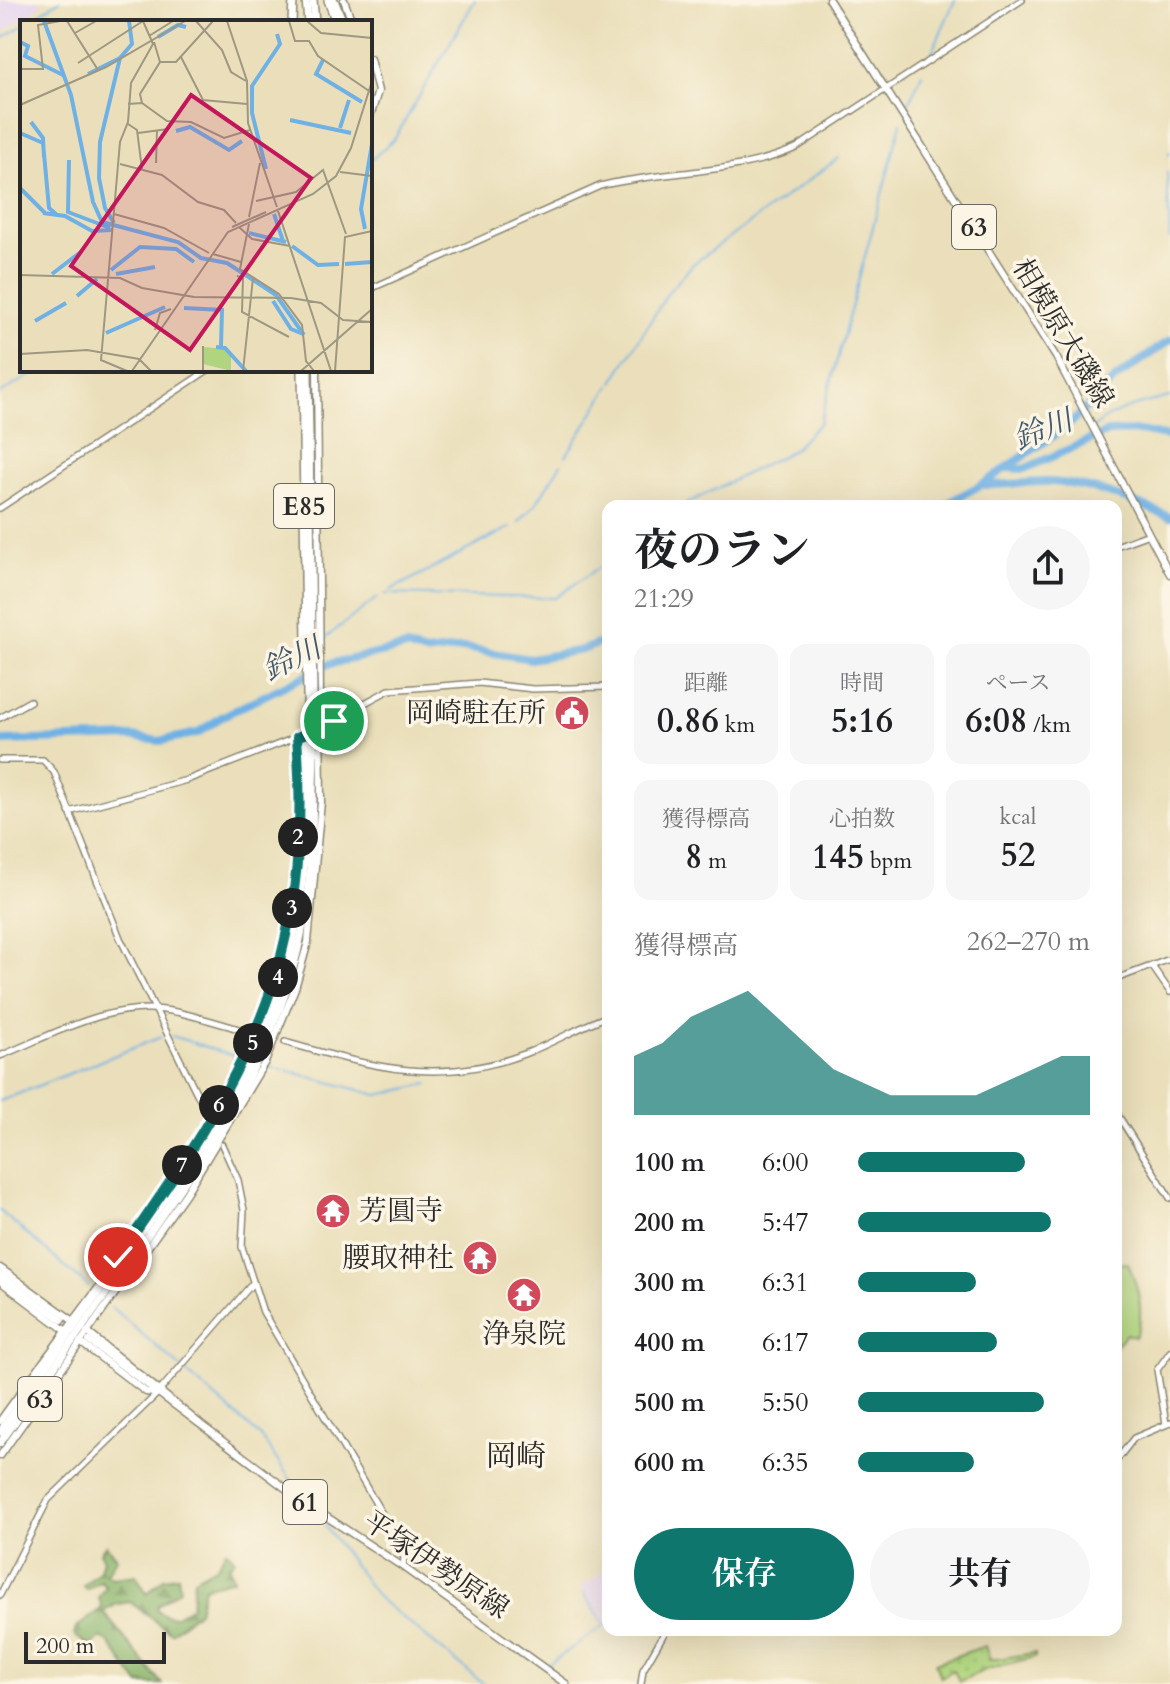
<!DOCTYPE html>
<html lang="ja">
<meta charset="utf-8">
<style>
body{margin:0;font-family:Cardo,"Noto Serif JP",serif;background:#f6f6f6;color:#202124;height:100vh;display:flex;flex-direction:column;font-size:30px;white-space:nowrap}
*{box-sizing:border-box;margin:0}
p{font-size:26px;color:#757577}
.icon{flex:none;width:44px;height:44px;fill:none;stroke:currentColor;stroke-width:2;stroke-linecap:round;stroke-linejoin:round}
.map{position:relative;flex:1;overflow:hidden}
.panel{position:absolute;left:602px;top:500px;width:520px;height:1136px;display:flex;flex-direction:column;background:#fff;border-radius:16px;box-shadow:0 8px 32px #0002}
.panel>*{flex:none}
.scale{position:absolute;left:24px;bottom:20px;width:142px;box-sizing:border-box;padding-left:8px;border:4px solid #2b2b2b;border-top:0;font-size:22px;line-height:28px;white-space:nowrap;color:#2b2b2b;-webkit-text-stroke:6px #fcf5e5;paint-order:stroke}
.pin{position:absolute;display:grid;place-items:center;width:68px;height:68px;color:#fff;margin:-34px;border:4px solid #fff;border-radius:50%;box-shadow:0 2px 8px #0007}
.km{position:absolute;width:40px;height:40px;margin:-20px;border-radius:50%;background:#222;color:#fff;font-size:22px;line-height:40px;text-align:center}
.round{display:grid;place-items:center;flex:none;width:84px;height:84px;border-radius:42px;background:#f6f6f6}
.head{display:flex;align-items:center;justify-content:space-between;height:136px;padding:0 32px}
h1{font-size:44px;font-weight:700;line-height:60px}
.figures{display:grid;grid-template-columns:repeat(3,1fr);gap:12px;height:136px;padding:8px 32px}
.figures div{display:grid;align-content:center;border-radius:16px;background:#f6f6f6;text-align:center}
.figures b{font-size:34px;font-weight:700}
.figures small{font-size:22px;font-weight:400}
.figures p{font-size:22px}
.chart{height:224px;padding:16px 32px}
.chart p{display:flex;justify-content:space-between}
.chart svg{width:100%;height:144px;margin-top:8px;fill:#0f766e;opacity:.7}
.primary-button{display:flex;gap:16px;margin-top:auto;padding:16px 32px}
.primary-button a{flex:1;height:92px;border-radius:48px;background:#0f766e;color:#fff;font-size:32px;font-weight:700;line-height:92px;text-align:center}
.primary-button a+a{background:#f6f6f6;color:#202124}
ul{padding:0 32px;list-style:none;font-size:26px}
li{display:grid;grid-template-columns:128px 96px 1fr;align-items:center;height:60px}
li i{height:20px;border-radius:10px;background:#0f766e}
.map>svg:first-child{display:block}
.built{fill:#e5d3f1}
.green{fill:#b1d57e;stroke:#6e8054;stroke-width:2}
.forest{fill:url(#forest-firs);stroke:#5c704c;stroke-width:2}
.park{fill:url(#park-dots);stroke:#6e8054;stroke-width:2}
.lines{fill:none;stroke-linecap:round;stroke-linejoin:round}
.stream{stroke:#6fb1e4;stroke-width:2}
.river{stroke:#6fb1e4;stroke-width:8}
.secondary-casing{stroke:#8a8572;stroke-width:8}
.primary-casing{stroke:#8a8572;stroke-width:9}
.highway-casing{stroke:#8a8572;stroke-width:10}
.secondary{stroke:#fff;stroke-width:5}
.primary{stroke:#fff;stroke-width:6}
.highway{stroke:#fff;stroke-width:7}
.highway-bridge-casing{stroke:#8a8572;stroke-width:10;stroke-linecap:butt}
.highway-bridge{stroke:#fff;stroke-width:7}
.route-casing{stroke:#fff;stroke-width:16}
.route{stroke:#0f766e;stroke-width:10}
.labels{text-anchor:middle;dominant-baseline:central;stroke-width:7;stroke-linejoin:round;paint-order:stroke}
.shield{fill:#fcf5e5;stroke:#6a6863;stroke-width:2}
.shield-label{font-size:26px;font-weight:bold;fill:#2b2b2b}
.street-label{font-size:28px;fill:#2b2b2b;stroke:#fcf5e5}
.poi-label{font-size:28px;fill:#2b2b2b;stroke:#fcf5e5;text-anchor:end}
.water-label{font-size:30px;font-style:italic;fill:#435a6c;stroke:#fcf5e5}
.neighbourhood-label{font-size:30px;fill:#2b2b2b;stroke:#fcf5e5}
.inset-river{fill:none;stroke:#6fb1e4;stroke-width:4}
.inset-road{fill:none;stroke:#9e9781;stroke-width:2}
.view{fill:#c2185b;fill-opacity:0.15;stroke:#c2185b;stroke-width:4}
.inset-edge{fill:none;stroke:#2b2b2b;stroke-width:4}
</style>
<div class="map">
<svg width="1170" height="1684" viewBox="0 0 1170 1684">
<defs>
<pattern id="forest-firs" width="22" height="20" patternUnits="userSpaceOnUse" patternTransform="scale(2)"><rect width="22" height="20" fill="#8cb66d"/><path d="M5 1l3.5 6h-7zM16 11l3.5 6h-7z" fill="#73945a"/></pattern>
<pattern id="park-dots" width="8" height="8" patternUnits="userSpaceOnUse" patternTransform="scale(2)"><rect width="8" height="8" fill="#b1d57e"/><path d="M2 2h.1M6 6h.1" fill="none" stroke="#98b76d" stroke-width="1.8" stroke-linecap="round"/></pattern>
</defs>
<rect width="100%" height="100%" fill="#fcf5e5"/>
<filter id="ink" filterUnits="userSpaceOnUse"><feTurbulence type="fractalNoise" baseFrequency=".0125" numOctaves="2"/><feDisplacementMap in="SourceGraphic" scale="16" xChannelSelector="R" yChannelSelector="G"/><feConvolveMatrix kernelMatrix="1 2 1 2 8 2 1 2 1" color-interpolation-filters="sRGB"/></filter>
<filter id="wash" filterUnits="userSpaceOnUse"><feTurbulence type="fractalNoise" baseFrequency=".006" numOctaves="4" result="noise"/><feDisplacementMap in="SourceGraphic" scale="32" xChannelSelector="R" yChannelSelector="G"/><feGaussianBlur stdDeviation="1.8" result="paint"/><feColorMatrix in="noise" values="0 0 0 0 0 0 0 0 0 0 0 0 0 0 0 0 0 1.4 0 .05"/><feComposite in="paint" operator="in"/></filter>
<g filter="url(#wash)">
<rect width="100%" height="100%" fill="#eadfba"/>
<g class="built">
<path d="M 0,0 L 39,0 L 42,5 L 0,34 Z"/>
<path d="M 334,725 L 346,736 L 345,748 L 327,749 L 327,729 Z"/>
<path d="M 608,1569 L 608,1625 L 607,1626 L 580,1587 Z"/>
</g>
<path class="green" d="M 1128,1263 C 1138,1288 1146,1313 1135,1337 L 1126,1334 L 1116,1346 L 1116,1264 Z"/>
<path class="forest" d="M 106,1545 L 117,1558 L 106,1574 L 113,1578 L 136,1575 L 147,1594 L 164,1578 L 178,1576 L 180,1589 L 157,1606 L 157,1610 C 172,1621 176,1617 191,1606 L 194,1579 L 217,1566 L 226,1550 L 235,1559 L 229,1566 L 233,1579 L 204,1587 L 198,1611 L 171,1633 L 130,1602 L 117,1604 L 103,1612 L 162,1684 L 139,1684 L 108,1642 L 101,1638 L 90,1646 L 74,1635 L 76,1628 L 102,1608 L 99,1598 L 106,1587 L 101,1581 L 86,1590 L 83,1586 L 99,1572 L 103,1560 L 100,1552 Z"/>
<path class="park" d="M 985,1646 L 990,1660 L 1035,1653 L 1035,1657 L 987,1669 L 960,1681 L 952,1670 L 941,1677 L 935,1663 Z"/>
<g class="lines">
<g class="stream">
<path d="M 27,22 L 60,0"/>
<path d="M 0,40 L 22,26"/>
<path d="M 932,52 L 955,0"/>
<path d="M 906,109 L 922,73"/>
<path d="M 1169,155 L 1170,152"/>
<path d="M 370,161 L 395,138 L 475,0"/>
<path d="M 1167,172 L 1170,239"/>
<path d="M 613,382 L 669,291 L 693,264 L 839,158"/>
<path d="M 0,394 L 39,370"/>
<path d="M 1091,436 L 1090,431 C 1112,409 1141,404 1170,397"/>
<path d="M 566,456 L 610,386"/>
<path d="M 682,506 L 793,450 L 820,423 L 901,123"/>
<path d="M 518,523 L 536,504 L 561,464"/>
<path d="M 391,590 L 511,527"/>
<path d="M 385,594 L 555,598 L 608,561"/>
<path d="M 321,641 L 377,598"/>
<path d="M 172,1036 L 241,1058"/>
<path d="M 269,1066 L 378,1095 L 428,1084"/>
<path d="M 0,1101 L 161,1037"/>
<path d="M 0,1211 L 89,1287"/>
<path d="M 111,1307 L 261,1437 L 298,1490"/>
<path d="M 325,1526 L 378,1598 L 484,1684"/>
<path d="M 549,1664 L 605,1625 L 584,1594"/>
</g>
<g class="river">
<path d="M 1008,468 L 1024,469 L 1108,432 L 1140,431 L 1170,437"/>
<path d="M 982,485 C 1005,486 1027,481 1050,482 C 1093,484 1131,501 1170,517"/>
<path d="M 942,506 L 981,485 L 1068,426 L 1115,379 L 1170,340"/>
<path d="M 0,741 L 132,737 L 160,741 L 198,733 L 223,716 L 329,664 L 407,647 L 425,653 L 465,648 L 530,659 L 582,650 L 608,640"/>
</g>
</g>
</g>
<g filter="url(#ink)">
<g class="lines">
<defs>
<g id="secondary">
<path d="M 370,289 L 600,186 C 663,170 736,175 796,148 L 1022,0"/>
<path d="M 0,508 L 208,370"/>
<path d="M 1116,546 L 1149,534"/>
<path d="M 0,718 L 30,701"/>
<path d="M 322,726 L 389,690 L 479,683 L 533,689 L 608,687"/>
<path d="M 0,760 L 43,760 L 54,772 L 120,938 L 208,1116"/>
<path d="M 69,812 L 187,780 L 297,737"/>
<path d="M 1152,966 L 1170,992"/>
<path d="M 1116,979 L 1170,959"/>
<path d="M 285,1042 C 369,1066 438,1087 524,1054 C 553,1043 579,1027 608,1016"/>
<path d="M 0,1056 C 52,1035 113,1000 171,1011 C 198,1016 224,1025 249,1032"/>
<path d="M 1116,1112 L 1170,1198"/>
<path d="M 222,1145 L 238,1180 L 244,1210 L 242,1247 L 263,1312 L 398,1541 L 404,1558 L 403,1567"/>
<path d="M 1166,1424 L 1157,1370 L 1170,1352"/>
<path d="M 1116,1461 L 1134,1438 L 1170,1423"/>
<path d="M 0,1595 L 48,1500 L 157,1394 L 252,1284"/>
<path d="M 641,1684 L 643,1670 L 666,1630"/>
</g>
<g id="primary">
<path d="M 344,0 L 352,22"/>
<path d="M 829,0 L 1056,357 L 1170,574"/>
<path d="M 370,59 L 378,91 L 370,117"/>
<path d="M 0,1268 L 72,1320"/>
<path d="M 0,1275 L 62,1320"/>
<path d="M 0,1281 L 65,1330"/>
<path d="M 87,1332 L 199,1423"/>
<path d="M 89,1341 L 304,1502 L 403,1567 L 566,1684"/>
<path d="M 80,1342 L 146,1392 L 153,1393"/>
<path d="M 0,1421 C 96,1286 239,1121 282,961 C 301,889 302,811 297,737 L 311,731"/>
<path d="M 0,1456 L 186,1193 L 265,1062 L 295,988 L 308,942 L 321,802 L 317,370"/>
</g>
<g id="highway">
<path d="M 306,0 L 308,22"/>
<path d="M 313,0 L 315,22"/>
<path d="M 328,0 L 336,22"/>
<path d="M 334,0 L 343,22"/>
<path d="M 292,22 L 293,0"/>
<path d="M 302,370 L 306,642"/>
<path d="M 308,370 L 312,639"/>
<path d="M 0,1432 C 47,1366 93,1300 140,1234 C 196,1155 255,1076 283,982 C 305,906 307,827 308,748"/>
<path d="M 0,1443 C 47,1377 94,1311 141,1245 C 205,1153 270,1063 297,953 C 314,886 312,816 314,747"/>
</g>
</defs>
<use href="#secondary" class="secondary-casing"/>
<use href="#primary" class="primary-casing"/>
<use href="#highway" class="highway-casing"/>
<use href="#secondary" class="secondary"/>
<use href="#primary" class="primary"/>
<use href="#highway" class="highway"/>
<defs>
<g id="highway-bridge">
<path d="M 312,639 L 314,747"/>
<path d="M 306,642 L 308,748"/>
</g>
</defs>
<use href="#highway-bridge" class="highway-bridge-casing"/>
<use href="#highway-bridge" class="highway-bridge"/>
</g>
</g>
<g class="lines" filter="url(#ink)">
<defs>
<path id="route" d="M 118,1257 C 245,1077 314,966 297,737 L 334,721"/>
</defs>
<use href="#route" class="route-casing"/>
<use href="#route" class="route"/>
</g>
<defs>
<symbol id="civic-disc" viewBox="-11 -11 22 22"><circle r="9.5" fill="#d1495b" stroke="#fcf5e5"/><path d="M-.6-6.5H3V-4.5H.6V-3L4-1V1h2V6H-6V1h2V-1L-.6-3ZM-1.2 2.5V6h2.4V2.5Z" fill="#fff"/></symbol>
<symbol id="temple-disc" viewBox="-11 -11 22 22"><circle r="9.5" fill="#d1495b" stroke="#fcf5e5"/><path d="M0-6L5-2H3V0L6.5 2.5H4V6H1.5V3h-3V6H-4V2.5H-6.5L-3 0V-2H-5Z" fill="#fff"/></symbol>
</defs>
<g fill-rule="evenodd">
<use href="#civic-disc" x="552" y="693" width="40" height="40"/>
<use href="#temple-disc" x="313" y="1191" width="40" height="40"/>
<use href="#temple-disc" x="460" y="1238" width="40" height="40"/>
<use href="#temple-disc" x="504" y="1275" width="40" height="40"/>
</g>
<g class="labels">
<g class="shield">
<rect x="952" y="205" width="44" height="44" rx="6"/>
<rect x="274" y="484" width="60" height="44" rx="6"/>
<rect x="18" y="1377" width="44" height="44" rx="6"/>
<rect x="283" y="1480" width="44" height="44" rx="6"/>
</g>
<g class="shield-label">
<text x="974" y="227">63</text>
<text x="304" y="506">E85</text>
<text x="40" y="1399">63</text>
<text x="305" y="1502">61</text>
</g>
<g class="street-label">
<text transform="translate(1063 333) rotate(59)">相模原大磯線</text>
<text transform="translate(436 1565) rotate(34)">平塚伊勢原線</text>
</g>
<g class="poi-label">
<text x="546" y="713">岡崎駐在所</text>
<text x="359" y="1211" text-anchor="start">芳圓寺</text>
<text x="454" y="1258">腰取神社</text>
<text x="524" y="1334" text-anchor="middle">浄泉院</text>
</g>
<g class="water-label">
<text transform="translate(1043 430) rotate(-21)">鈴川</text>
<text transform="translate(292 659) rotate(-25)">鈴川</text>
</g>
<g class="neighbourhood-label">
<text x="516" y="1456">岡崎</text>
</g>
</g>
<g transform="translate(20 20)">
<rect width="352" height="352" fill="#eadfba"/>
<path d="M 184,327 L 205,329 L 211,336 L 211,351 L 183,344 Z" fill="#b1d57e"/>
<path class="inset-river" d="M 24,1 L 51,75 L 73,182 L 82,202 L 158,222 L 181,238 L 207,243 L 256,275 L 284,315M 138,17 L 158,5 L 166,7M 0,22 L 8,26 L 5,36 L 43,55M 303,40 L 296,54 L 342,82M 68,54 L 100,38M 270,100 L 331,113M 11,102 L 23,118 L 24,137M 320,108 L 329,80M 156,111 L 170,107 L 209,130 L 222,121M 0,113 L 23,123 L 29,188 L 36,194M 49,140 L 48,192 L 90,208M 246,149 L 232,93 L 232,66 L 260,24 L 257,14M 0,168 L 25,193M 23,193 L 45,196 L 72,211 L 92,210M 254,194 L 263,221M 94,203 L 85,188 L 79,158 L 80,122 L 100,38 L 112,24 L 109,1M 345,209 L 341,189 L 352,124M 229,213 L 266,222M 272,226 L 298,245 L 319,244M 325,244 L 352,242M 91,250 L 120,227 L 156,229 L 174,242M 32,254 L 62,231M 96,254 L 135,247M 57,276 L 77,259M 253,281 L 271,309 L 283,314M 164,288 L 202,290 L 201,326M 15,301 L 46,283M 86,313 L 145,287M 196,327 L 205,328 L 226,351"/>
<path class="inset-road" d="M 47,1 L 78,50M 176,1 L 202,30 L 211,52 L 226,61M 207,1 L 227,61 L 228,103 L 257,187M 269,1 L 275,21 L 289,21 L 298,36 L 352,73M 287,1 L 301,13 L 352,18M 55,13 L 76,1M 129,16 L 153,1M 161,37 L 183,80 L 227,84M 140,42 L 156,42 L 193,1M 58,43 L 123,1M 0,49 L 23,49 L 18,5 L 40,1M 122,83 L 120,74 L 140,42 L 134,22M 108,84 L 122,83 L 147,101 L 171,102 L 204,118 L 230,110M 0,85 L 86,47 L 165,1M 108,104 L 117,110 L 122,149M 118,113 L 148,109 L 153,101M 136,143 L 137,110M 100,144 L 142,155 L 178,182 L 204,190 L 216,203M 320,152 L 352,156M 236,181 L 276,172 L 303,150 L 326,214M 258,191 L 311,351M 94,194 L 144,208 L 189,233M 229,197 L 240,143M 229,204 L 220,249 L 259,274 L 282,305 L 286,341 L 294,351M 212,207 L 246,192M 219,207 L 232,219 L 270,226M 193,234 L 221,242M 0,255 L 100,258 L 122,268 L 174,277 L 271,278 L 301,283 L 323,300 L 352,302M 217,256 L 223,258 L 222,292 L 269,317M 135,310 L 140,293 L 151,289M 0,334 L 67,330 L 119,339 L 131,351M 107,351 L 81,340 L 100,122 L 108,102 L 111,63 L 133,24 L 123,1M 112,351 L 208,212 L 293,174 L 316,156 L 331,128 L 352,61M 183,351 L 183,326M 223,351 L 233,258M 281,351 L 352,289M 315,351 L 325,217 L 352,211"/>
<path class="view" d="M 171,75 L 291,158 L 170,330 L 51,246 Z"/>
<rect width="352" height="352" class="inset-edge"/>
</g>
</svg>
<div class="scale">200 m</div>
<div class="pin" style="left:334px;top:721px;background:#1e9e55"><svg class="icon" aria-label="arrive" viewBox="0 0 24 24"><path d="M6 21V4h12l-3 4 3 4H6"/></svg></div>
<div class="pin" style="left:118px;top:1257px;background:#d93025"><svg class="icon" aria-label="check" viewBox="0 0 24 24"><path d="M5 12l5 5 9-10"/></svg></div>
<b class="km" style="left:298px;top:837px">2</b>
<b class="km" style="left:292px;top:908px">3</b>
<b class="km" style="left:278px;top:977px">4</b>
<b class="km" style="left:253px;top:1043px">5</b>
<b class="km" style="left:219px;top:1105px">6</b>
<b class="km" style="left:182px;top:1165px">7</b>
<section class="panel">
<div class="head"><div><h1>夜のラン</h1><p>21:29</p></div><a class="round"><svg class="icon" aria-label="share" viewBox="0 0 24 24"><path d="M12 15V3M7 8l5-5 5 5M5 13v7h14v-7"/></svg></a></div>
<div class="figures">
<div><p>距離</p><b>0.86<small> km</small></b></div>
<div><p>時間</p><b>5:16</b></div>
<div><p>ペース</p><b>6:08<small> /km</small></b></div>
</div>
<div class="figures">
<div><p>獲得標高</p><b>8<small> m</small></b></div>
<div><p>心拍数</p><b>145<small> bpm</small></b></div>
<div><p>kcal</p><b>52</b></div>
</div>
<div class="chart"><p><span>獲得標高</span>262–270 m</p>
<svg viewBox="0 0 160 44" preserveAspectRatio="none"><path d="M0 44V26L10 22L20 14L30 10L40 6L50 14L60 22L70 30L80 34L90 38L100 38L110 38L120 38L130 34L140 30L150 26L160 26V44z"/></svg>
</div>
<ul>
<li><b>100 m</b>6:00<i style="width:72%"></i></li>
<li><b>200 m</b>5:47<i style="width:83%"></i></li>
<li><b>300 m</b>6:31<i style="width:51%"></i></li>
<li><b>400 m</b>6:17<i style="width:60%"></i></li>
<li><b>500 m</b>5:50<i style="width:80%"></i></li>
<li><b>600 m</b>6:35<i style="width:50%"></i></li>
</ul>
<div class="primary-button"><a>保存</a><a>共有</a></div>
</section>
</div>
